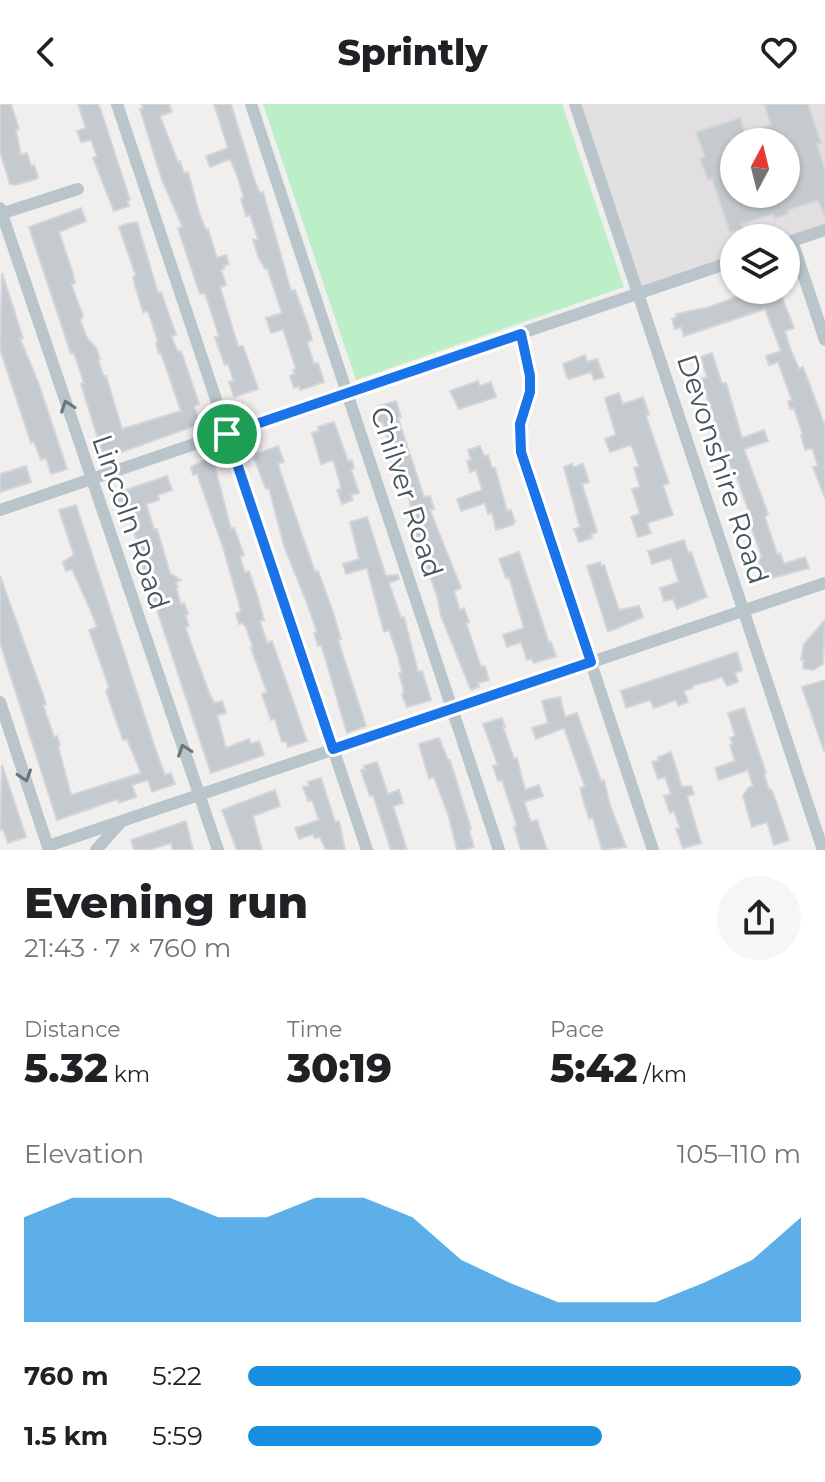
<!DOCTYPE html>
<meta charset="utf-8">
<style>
body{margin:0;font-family:Montserrat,sans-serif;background:#f6f6f6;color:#202124;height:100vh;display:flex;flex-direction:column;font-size:30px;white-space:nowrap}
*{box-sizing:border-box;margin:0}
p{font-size:26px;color:#757577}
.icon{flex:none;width:44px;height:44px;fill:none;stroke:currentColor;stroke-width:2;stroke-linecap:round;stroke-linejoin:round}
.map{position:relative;height:746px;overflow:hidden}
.drawer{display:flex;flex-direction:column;background:#fff;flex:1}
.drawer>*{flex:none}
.needle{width:52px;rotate:7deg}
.fabs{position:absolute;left:720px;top:24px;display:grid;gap:16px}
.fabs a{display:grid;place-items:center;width:80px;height:80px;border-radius:50%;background:#fff;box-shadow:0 2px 6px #0004;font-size:40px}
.pin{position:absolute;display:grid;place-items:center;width:68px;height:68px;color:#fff;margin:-34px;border:4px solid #fff;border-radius:50%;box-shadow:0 2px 8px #0007}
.round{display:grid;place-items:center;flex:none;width:84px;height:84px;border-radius:42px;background:#f6f6f6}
.head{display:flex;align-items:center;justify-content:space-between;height:136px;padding:0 24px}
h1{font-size:44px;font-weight:800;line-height:60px}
.stats{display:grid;grid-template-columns:repeat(3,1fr);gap:12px;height:136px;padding:8px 24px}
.stats div{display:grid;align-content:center}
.stats b{font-size:40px;font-weight:800}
.stats small{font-size:22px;font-weight:400}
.stats p{font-size:22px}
.chart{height:224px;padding:16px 24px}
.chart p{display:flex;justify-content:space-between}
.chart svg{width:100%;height:144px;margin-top:8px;fill:#188ee0;opacity:.7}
ul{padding:0 24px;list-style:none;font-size:26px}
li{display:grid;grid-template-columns:128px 96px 1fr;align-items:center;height:60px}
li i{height:20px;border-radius:10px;background:#188ee0}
header{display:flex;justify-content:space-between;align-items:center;height:104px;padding:0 24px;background:#fff;font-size:36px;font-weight:800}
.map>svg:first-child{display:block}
.education{fill:#e2dfe1;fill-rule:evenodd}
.green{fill:#bcefc8}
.building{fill:#c5cace;stroke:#d2d5da;stroke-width:2;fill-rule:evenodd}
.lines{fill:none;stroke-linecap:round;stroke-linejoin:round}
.minor{stroke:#b9c5cb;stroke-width:12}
.oneway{stroke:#68777d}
.route-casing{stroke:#fff;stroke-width:16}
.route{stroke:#1a73e8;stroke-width:10}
.labels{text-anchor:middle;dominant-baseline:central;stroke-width:6;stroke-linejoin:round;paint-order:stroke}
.street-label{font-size:28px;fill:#46555c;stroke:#fff}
</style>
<header><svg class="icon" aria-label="back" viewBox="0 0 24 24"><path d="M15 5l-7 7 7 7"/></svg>Sprintly<svg class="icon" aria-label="heart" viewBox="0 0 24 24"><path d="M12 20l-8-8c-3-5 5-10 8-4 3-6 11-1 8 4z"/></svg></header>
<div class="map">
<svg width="825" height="746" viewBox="0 0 825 746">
<rect width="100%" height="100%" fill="#f1eeee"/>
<path class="education" d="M 581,0 L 825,0 L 825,122 L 786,134 L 734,134 L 734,152 L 642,182 ZM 734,38 L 786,38 L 786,90 L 734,90 Z"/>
<path class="green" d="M 263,0 L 562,0 L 624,183 L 356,276 Z"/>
<g class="building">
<path d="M 0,0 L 11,0 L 19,25 L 16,26 L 21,51 L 27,49 L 31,62 L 34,61 L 38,73 L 36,75 L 15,81 L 10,80 L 0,48 Z"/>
<path d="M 78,0 L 98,0 L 100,4 L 130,96 L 127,97 L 129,102 L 114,107 L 93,54 L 97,52 L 91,36 L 81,38 L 77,27 L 86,24 Z"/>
<path d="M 142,0 L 169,0 L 172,8 L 160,12 L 178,58 L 180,57 L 184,69 L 188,68 L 200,112 L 206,126 L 208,125 L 217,154 L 226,151 L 229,160 L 223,162 L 224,165 L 221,166 L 226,181 L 220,183 L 238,242 L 243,242 L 258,285 L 234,293 L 229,278 L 234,277 L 228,260 L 225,261 L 219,245 L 215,233 L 219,232 L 205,189 L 200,190 L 178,124 L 182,123 L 181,119 L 162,76 L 140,5 L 143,4 Z"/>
<path d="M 214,0 L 231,0 L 255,78 L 260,89 L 263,88 L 291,187 L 295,186 L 309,224 L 312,236 L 307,238 L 314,260 L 318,259 L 324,278 L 300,286 L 299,282 L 294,284 L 290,272 L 295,270 L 293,266 L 296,265 L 283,225 L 271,229 L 266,214 L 282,209 L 267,164 L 265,165 L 258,152 L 253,136 L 258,135 L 250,111 L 246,112 L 241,95 L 244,94 L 237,71 L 230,55 L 210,63 L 206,52 L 228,44 Z"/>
<path d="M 764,0 L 808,0 L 821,39 L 817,40 L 825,65 L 825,112 L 818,96 L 788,106 L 789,109 L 782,112 L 774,114 L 773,110 L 741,120 L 743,124 L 730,128 L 712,75 L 708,76 L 700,54 L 705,53 L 696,28 L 740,14 L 745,29 L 771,21 ZM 734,38 L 786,38 L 786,90 L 734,90 Z"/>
<path d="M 81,104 L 86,117 L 59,128 L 73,170 L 75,179 L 71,180 L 83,212 L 80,216 L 87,234 L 96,244 L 100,255 L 98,256 L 104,273 L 106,272 L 122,325 L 181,307 L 161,249 L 159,250 L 156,239 L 158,238 L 148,207 L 143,208 L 135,181 L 133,173 L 136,172 L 119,123 L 123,121 L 137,118 L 158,189 L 161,188 L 176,231 L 171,232 L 178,248 L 181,247 L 199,300 L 194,302 L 200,320 L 108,353 L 107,350 L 103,351 L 81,280 L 84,279 L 74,249 L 71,250 L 29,123 Z"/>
<path d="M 2,169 L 23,234 L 20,235 L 38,278 L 67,365 L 51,370 L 46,354 L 41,356 L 34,338 L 31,339 L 0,245 Z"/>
<path d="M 763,186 L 779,186 L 794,224 L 785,227 L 790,244 L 799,265 L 803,263 L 825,322 L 825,394 L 813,363 L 818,362 L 812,344 L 805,346 L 801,331 L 803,331 L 794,304 L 790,305 L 788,297 L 792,296 L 778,258 L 769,261 L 766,252 L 781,247 L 765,205 L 684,232 L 681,223 L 675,225 L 672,215 L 677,213 L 676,210 L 710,203 L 743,190 L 744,195 L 764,189 Z"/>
<path d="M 712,249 L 722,280 L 726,279 L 742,334 L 764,326 L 768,337 L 744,345 L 768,410 L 765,413 L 777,450 L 780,449 L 784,460 L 805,453 L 809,464 L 765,476 L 758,455 L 762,453 L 746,409 L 749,408 L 736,371 L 730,362 L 701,275 L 707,273 L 701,253 Z"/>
<path d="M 585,251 L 587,258 L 597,255 L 604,273 L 594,276 L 591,268 L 569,275 L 567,273 L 563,260 Z"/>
<path d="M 478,277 L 480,282 L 491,278 L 496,293 L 459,305 L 450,287 Z"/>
<path d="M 619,289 L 623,300 L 643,293 L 649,310 L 646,312 L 669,379 L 663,381 L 673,411 L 647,419 L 651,429 L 638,433 L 631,413 L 640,410 L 632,385 L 640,383 L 634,364 L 639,362 L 631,341 L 610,348 L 605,335 L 616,331 L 605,294 Z"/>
<path d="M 396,297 L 401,313 L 398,314 L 424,393 L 430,392 L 434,405 L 430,406 L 461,484 L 454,487 L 460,506 L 464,504 L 469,518 L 466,519 L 481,563 L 485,562 L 489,576 L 478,579 L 479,583 L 471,586 L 441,512 L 437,492 L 407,405 L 411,404 L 410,398 L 401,372 L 396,373 L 386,343 L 389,339 L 382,318 L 377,318 L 374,309 L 381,307 L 379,302 Z"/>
<path d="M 334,318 L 348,357 L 352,356 L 354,364 L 351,365 L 359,389 L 351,391 L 353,396 L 342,400 L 337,386 L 341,385 L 340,379 L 333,356 L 321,360 L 312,329 L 319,327 L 318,323 Z"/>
<path d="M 278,342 L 284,358 L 278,360 L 284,379 L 315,468 L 318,467 L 333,508 L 341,535 L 338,536 L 366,622 L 347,629 L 324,550 L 321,541 L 318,542 L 314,529 L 317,528 L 307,499 L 284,442 L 269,384 L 266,385 L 254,354 L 256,350 Z"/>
<path d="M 480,342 L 484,352 L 488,351 L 492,364 L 495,364 L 507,407 L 511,406 L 515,418 L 512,421 L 496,426 L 492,409 L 488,410 L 485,399 L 461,407 L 457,395 L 482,386 L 476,366 L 470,368 L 467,357 L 471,356 L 468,346 Z"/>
<path d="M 212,352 L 231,425 L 234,424 L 244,451 L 240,453 L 245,469 L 249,467 L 258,494 L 264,516 L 260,517 L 267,539 L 272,537 L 307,637 L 288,643 L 286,637 L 282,638 L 275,615 L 271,616 L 262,590 L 267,588 L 251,544 L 253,544 L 246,523 L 242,519 L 239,520 L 236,510 L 241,507 L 223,443 L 197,370 L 193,371 L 191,363 Z"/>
<path d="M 572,360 L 573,363 L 583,360 L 589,378 L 582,380 L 597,428 L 591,431 L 592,434 L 579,438 L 574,425 L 580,423 L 564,363 Z"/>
<path d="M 26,362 L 31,378 L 0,388 L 0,370 Z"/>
<path d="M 167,372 L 172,386 L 158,391 L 159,396 L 146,400 L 154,425 L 157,425 L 170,469 L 181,476 L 176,478 L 178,483 L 176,483 L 181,501 L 184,499 L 188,510 L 185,511 L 189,522 L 185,523 L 208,586 L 214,599 L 222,597 L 226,609 L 217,611 L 226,644 L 249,635 L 251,640 L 259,637 L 264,651 L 211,669 L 137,446 L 139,445 L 128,407 L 118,410 L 111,391 Z"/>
<path d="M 76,401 L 155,644 L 165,671 L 171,669 L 175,680 L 152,688 L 148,676 L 132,681 L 136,693 L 119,699 L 118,695 L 57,716 L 0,539 L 0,472 L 42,588 L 46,600 L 43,601 L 54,633 L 57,632 L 60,641 L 58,642 L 71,691 L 141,669 L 127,635 L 123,636 L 106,587 L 109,583 L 89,526 L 97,523 L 90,505 L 72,465 L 66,467 L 63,458 L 74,451 L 59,406 Z"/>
<path d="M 367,413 L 386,472 L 398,471 L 399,475 L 389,479 L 401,514 L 404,513 L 418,568 L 422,567 L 431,596 L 407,603 L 402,591 L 404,587 L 399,569 L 402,568 L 397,549 L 389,526 L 384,528 L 367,464 L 346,470 L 343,460 L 359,455 L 350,418 Z"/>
<path d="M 684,436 L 688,449 L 691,448 L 707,493 L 677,505 L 673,495 L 664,497 L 660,484 L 679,478 L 671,454 L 652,460 L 648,447 Z"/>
<path d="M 519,448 L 549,539 L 551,538 L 556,552 L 534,559 L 532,555 L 527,556 L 521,538 L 507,543 L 503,531 L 524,524 L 509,473 L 506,474 L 499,455 Z"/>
<path d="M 600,458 L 601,462 L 604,461 L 619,506 L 639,502 L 643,513 L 608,528 L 587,462 Z"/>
<path d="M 825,516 L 823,560 L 813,566 L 803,564 L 804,556 L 801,556 L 804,540 Z"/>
<path d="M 737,548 L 742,566 L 735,569 L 738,578 L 727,582 L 722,573 L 692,582 L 693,584 L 684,587 L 688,598 L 678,602 L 676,596 L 654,604 L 650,596 L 626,604 L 621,587 Z"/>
<path d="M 825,576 L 825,646 L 824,647 L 802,583 Z"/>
<path d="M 560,593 L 565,613 L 577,609 L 601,677 L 604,676 L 610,701 L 626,743 L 602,746 L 593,714 L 589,715 L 584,699 L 580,684 L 585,683 L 564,624 L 536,635 L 532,624 L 548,619 L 542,597 Z"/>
<path d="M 744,604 L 766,669 L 764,670 L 769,686 L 771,685 L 776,697 L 789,736 L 774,741 L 767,718 L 752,723 L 743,692 L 748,684 L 753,682 L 748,666 L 719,676 L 715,664 L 735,657 L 730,641 L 733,640 L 730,634 L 735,632 L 728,609 Z"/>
<path d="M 502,614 L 505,623 L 503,623 L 514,655 L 517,654 L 525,686 L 539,681 L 543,692 L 524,698 L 531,718 L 537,716 L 547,746 L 521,746 L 514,723 L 517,722 L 502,676 L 498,677 L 493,662 L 498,661 L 483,620 Z"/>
<path d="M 439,634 L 448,656 L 450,656 L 471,725 L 469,726 L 474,743 L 464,746 L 457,746 L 449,713 L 434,673 L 429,675 L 419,640 Z"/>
<path d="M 671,648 L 682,683 L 691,682 L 694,690 L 687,692 L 701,739 L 683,744 L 676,725 L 680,724 L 674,707 L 670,709 L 664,692 L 671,690 L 665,673 L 658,675 L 652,658 L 659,656 L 658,653 Z"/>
<path d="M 377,658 L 388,690 L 399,686 L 403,699 L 393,702 L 407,746 L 391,746 L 373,691 L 370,692 L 364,676 L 361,666 L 365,665 L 364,662 Z"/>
<path d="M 2,661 L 26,733 L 8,739 L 3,725 L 0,726 Z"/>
<path d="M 321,674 L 335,718 L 339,717 L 345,746 L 326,746 L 320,733 L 315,734 L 313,730 L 299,735 L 295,724 L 319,716 L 312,696 L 308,697 L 303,683 L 309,682 L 308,678 Z"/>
<path d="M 275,686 L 280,702 L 253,712 L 262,746 L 237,746 L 222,706 Z"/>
<path d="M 186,717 L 193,746 L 173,746 L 171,739 L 149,746 L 134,746 L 131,736 Z"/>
</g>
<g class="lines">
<g class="minor">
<path d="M 117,0 L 367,746"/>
<path d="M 251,0 L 499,746"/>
<path d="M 575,0 L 823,746"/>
<path d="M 0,104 L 218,746"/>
<path d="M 0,110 L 78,85"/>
<path d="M 792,137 L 825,236"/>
<path d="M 786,139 L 825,126"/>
<path d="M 521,230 C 525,248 532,268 530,286 C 528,310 518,319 521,348 L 653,746"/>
<path d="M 0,406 L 734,157"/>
<path d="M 0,598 L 49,746"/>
<path d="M 48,742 L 825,479"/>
<path d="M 96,746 L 120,719"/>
</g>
</g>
<defs><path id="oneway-chevron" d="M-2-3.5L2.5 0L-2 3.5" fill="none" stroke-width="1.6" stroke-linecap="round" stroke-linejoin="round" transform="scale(2)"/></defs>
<g class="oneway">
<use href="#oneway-chevron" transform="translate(67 302) rotate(-109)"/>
<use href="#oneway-chevron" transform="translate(184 646) rotate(-109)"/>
<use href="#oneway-chevron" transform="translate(25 672) rotate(72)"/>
</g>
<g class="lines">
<defs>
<path id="route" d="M 521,230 L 530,272 L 530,288 L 520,320 L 521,348 L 591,558 L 333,645 L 227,330 Z"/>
</defs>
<use href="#route" class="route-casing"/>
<use href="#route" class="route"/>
</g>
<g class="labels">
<g class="street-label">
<text transform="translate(723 365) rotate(72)">Devonshire Road</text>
<text transform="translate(407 388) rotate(72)">Chilver Road</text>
<text transform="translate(131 418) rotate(71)">Lincoln Road</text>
</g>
</g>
</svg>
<div class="fabs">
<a><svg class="needle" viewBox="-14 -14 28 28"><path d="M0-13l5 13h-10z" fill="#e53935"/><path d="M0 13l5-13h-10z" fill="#757577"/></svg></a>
<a><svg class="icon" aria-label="layers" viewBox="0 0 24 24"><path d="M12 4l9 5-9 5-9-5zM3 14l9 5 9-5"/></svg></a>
</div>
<div class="pin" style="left:227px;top:330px;background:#1e9e55"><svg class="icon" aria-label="arrive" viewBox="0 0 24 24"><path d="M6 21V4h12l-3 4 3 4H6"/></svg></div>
</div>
<section class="drawer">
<div class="head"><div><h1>Evening run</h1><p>21:43 · 7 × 760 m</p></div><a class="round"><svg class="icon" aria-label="share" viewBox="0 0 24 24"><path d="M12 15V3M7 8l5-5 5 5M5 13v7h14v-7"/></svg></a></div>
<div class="stats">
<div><p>Distance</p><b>5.32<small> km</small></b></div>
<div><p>Time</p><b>30:19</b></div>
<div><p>Pace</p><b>5:42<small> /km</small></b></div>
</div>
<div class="chart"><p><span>Elevation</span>105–110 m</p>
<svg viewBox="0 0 160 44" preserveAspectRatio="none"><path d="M0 44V12L10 6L20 6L30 6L40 12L50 12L60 6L70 6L80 12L90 25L100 32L110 38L120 38L130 38L140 32L150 25L160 12V44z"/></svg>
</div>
<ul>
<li><b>760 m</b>5:22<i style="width:100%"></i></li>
<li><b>1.5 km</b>5:59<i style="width:64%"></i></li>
</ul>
</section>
